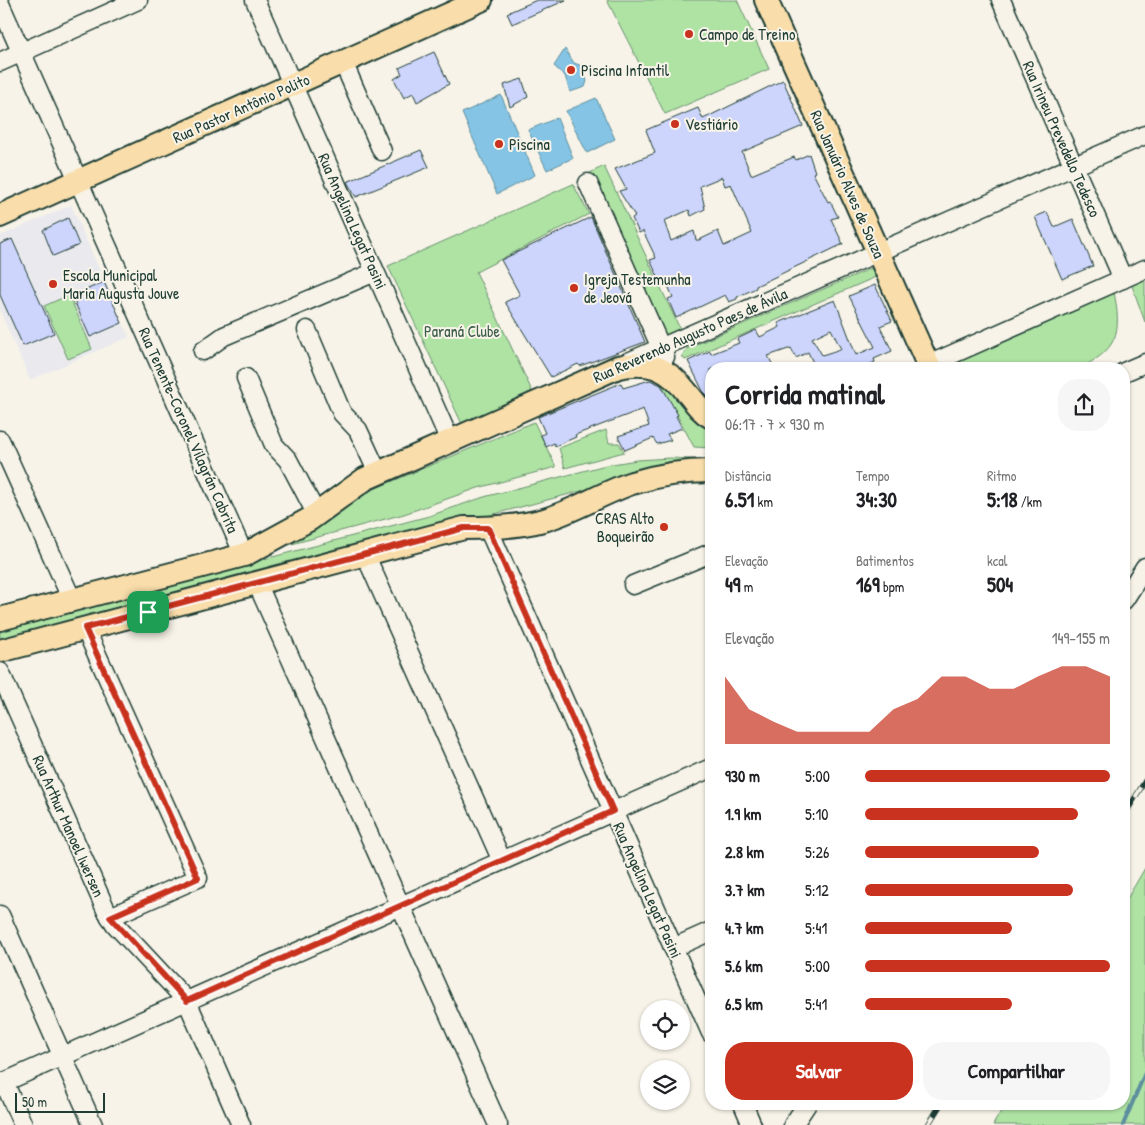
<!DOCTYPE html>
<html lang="pt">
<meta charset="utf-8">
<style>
body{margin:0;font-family:"Patrick Hand",sans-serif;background:#f6f6f6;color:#202124;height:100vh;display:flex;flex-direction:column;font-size:19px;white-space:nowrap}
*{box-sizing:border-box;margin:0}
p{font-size:16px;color:#757577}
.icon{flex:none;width:28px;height:28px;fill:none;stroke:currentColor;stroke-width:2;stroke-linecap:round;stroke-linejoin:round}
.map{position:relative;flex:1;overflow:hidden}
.panel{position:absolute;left:705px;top:362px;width:425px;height:748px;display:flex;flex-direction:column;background:#fff;border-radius:20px;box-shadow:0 1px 4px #0004}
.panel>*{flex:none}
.controls{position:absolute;left:640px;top:1000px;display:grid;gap:10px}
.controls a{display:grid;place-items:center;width:50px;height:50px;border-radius:50%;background:#fff;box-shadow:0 1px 4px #0004;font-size:25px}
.scale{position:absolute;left:15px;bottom:12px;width:90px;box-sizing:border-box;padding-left:5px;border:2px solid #1f3d34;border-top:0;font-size:14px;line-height:18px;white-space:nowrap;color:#1f3d34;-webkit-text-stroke:4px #f7f3e8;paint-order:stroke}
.pin{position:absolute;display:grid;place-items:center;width:42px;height:42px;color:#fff;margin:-21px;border-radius:10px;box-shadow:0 2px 8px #0006}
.round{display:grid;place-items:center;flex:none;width:52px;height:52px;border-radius:20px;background:#f6f6f6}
.overview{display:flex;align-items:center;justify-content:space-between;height:85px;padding:0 20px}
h1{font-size:28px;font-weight:700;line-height:38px}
.figures{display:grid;grid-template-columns:repeat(3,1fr);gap:8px;height:85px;padding:5px 20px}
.figures div{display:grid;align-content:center}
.figures b{font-size:21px;font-weight:700}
.figures small{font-size:14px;font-weight:400}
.figures p{font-size:14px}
.chart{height:140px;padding:10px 20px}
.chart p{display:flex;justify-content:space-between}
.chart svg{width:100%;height:90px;margin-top:5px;fill:#c8321e;opacity:.7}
.cta{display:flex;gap:10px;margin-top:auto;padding:10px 20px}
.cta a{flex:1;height:58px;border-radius:20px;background:#c8321e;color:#fff;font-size:20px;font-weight:700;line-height:58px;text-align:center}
.cta a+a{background:#f6f6f6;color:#202124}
ul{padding:0 20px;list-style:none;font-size:16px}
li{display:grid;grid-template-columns:80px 60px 1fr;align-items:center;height:38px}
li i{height:12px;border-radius:6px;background:#c8321e}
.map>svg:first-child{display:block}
.built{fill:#eaeaee}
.green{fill:#afe3a4;stroke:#67906c}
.water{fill:#85c4e5;stroke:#5c8e9e}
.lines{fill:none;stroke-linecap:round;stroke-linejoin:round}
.stream{stroke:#5c8e9e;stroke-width:4}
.building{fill:#cdd5fd;stroke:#1f3d34;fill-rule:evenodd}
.minor-casing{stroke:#1f3d34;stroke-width:21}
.major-casing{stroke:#1f3d34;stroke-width:26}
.minor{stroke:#f7f3e8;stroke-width:18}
.major{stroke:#f9deab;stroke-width:22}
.rail-casing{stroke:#1f3d34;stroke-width:5.5}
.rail{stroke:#f7f3e8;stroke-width:4;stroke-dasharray:11;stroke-linecap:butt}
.route-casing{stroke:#fff;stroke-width:10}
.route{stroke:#c8321e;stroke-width:6}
.poi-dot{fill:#c8321e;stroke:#f7f3e8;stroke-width:2}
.labels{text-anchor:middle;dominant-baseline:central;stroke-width:4;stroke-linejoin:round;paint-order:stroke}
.poi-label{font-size:16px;fill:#1f3d34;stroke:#f7f3e8;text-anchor:start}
.street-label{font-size:16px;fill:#1f3d34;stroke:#f7f3e8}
.park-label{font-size:16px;fill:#3c5e4a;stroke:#f7f3e8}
</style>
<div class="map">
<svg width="1145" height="1125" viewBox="0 0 1145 1125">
<rect width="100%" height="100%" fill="#f7f3e8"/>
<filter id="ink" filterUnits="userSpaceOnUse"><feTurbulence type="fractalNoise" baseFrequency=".02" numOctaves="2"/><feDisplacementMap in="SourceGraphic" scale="10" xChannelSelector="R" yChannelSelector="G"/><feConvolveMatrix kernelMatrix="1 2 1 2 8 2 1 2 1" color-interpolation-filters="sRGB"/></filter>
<g filter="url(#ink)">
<path class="built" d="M 71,205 L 129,337 L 30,380 L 0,311 L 0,236 Z"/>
<g class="green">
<path d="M 607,0 L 737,0 L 769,69 L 665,114 Z"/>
<path d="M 604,166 L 680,329 L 665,335 L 590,173 Z"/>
<path d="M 573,184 L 589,214 L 476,272 L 532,391 L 462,424 L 388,266 Z"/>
<path d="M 874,267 L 878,276 L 685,360 L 682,356 L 688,348 Z"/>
<path d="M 1145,277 L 1145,322 L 1131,283 Z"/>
<path d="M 1114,292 C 1122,333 1118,350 1078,369 L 936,369 Z"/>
<path d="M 69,295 L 92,349 L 68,359 L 44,306 Z"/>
<path d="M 666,380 L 711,428 L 711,448 L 694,447 L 659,381 Z"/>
<path d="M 534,422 L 556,467 L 478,488 L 404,514 L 273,549 L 357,496 Z"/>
<path d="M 606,430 L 609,443 L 619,443 L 624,452 L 565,468 L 559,448 Z"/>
<path d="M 670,458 L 711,460 L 649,473 L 151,605 L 146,600 L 147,591 L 237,563 L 257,561 L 429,516 L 484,497 L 606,465 L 637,460 Z"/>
<path d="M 129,593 L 133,607 L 0,645 L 0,629 Z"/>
<path d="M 1145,868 L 1145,1125 L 993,1125 L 1005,1104 L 1124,1104 L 1124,904 Z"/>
</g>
<g class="water">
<path d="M 565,49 L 574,63 L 582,66 L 587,81 L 585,87 L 570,92 L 565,76 L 554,66 Z"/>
<path d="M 501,95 L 535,175 L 497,194 L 462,113 Z"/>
<path d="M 596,98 L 615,139 L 587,153 L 566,111 Z"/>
<path d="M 557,118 L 573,158 L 547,170 L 528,130 Z"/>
</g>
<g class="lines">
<path class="stream" d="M 1123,1125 L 1145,1073"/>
</g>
<g class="building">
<path d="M 537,0 L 566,0 L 512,24 L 507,13 Z"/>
<path d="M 434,52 L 449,84 L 417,102 L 413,93 L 404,98 L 394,79 L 402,74 L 399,68 Z"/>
<path d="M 522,79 L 528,97 L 510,107 L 504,85 Z"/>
<path d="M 783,80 L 803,126 L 742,152 L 751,175 L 794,157 L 796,160 L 809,154 L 815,172 L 813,173 L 828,202 L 830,201 L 838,217 L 831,219 L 843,244 L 756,286 L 756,288 L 737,297 L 737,299 L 729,302 L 725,295 L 676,318 L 668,299 L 673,297 L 665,279 L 660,281 L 650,260 L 656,258 L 643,231 L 639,233 L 632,218 L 635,216 L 619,191 L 626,189 L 615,169 L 655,153 L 646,130 L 698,108 L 703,119 ZM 722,177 L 725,186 L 731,184 L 752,233 L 724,246 L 718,231 L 699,240 L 696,240 L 694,231 L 671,241 L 664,221 L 689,210 L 691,216 L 705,209 L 700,186 Z"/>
<path d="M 421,150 L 429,167 L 356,197 L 347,182 Z"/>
<path d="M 1047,212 L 1054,227 L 1073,219 L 1093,266 L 1062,279 L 1035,217 Z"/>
<path d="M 591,217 L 645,342 L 580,366 L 578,364 L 551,377 L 505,302 L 520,295 L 501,260 Z"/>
<path d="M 68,218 L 79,245 L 53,256 L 43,230 Z"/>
<path d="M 12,239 L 54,333 L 23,346 L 0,295 L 0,244 Z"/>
<path d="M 104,282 L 122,323 L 90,337 L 72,296 Z"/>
<path d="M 875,285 L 892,321 L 880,326 L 892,351 L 874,359 L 875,362 L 860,369 L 816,369 L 808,352 L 796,358 L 791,348 L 768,356 L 775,369 L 711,369 L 711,401 L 704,393 L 688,361 L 710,351 L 711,354 L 739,343 L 737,339 L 756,330 L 760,337 L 780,327 L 778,323 L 835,300 L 856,355 L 875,347 L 849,296 ZM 831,329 L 841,349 L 822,355 L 812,338 Z"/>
<path d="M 650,380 L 661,385 L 678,415 L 676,416 L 682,428 L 667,434 L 671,440 L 657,444 L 653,438 L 625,450 L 618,436 L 649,426 L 643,409 L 575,435 L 576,437 L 555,446 L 554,443 L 546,447 L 541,435 L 545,433 L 538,417 L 621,383 L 623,388 Z"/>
</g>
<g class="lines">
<defs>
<g id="minor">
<path d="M 255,0 L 450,441"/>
<path d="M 1001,0 L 1123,279"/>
<path d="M 0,4 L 244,555"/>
<path d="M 0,62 L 138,0"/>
<path d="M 343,62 L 382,151"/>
<path d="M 588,183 L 665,357"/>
<path d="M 307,330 L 342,413 L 358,430 L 378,473"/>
<path d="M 203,351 L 224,336 L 375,272"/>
<path d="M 626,363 L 1145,135"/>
<path d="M 928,365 L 1145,269"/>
<path d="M 1124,372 L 1145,363"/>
<path d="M 246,378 L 274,445 L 288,460 L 317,515"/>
<path d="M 0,440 L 72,600"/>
<path d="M 488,528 L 711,1033"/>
<path d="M 365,554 L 502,861"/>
<path d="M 257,583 L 498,1125"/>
<path d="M 633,585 L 711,553"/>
<path d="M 1124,600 L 1145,567"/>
<path d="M 85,628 L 198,878 L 110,917"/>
<path d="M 0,672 L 106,910 L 115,924 L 187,1001 L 241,1125"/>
<path d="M 0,915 L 93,1125"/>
<path d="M 673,948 L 711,931"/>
<path d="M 4,1082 L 23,1125"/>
<path d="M 0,1084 L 711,768"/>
<path d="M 743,1104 L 752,1125"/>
<path d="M 793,1125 L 807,1104"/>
</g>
<g id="major">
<path d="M 766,0 L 930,369"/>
<path d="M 0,216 L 481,0"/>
<path d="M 0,619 L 244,555 L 310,519 L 365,479 L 618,367 C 652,360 669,369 689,395 C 696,404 702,412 711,417"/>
<path d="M 0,651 L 464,528 C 491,528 518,527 544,520 C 575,511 602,493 632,483 C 658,475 684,471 711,471"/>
</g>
</defs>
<use href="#minor" class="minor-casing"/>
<use href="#major" class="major-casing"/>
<use href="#minor" class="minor"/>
<use href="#major" class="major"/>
<defs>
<g id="rail">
<path d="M 1124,816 L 1145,781"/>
<path d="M 928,1125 L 941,1104"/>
</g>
</defs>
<use href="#rail" class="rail-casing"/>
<use href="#rail" class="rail"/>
</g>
</g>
<g class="lines" filter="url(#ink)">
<defs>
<path id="route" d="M 464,528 L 488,528 L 613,811 L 187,1001 L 110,917 L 198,878 L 85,628 Z"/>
</defs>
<use href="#route" class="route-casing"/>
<use href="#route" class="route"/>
</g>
<g class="poi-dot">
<circle cx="689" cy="34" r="5"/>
<circle cx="571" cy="70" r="5"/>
<circle cx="675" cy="124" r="5"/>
<circle cx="499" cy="144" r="5"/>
<circle cx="53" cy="284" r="5"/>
<circle cx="574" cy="288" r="5"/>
<circle cx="664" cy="527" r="5"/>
</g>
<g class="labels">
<g class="poi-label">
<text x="699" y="34">Campo de Treino</text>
<text x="581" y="70">Piscina Infantil</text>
<text x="685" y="124">Vestiário</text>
<text x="509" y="144">Piscina</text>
<text x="63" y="275">Escola Municipal<tspan x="63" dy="18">Maria Augusta Jouve</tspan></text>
<text x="584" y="279">Igreja Testemunha<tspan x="584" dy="18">de Jeová</tspan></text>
<text x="654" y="518" text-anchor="end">CRAS Alto<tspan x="654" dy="18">Boqueirão</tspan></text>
</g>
<g class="street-label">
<text transform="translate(241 108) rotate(-24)">Rua Pastor Antônio Polito</text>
<text transform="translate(1062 139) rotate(66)">Rua Irineu Prevedello Tedesco</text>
<text transform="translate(848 184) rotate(66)">Rua Januário Alves de Souza</text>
<text transform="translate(353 221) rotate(66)">Rua Angelina Legat Pasini</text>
<text transform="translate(690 335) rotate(-24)">Rua Reverendo Augusto Paes de Ávila</text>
<text transform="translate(189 430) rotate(66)">Rua Tenente-Coronel Vilagrán Cabrita</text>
<text transform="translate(69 826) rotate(66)">Rua Arthur Manoel Iwersen</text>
<text transform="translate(648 890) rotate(66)">Rua Angelina Legat Pasini</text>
</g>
<g class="park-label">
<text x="462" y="331">Paraná Clube</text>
</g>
</g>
</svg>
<div class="controls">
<a><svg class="icon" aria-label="locate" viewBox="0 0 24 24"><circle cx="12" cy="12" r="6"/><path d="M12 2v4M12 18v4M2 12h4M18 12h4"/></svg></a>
<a><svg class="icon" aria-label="layers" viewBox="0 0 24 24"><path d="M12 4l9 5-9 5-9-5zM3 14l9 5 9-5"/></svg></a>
</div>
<div class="scale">50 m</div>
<div class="pin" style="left:148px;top:612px;background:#1e9e55"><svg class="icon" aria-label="arrive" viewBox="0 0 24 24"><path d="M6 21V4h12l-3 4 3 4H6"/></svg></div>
<section class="panel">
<div class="overview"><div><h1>Corrida matinal</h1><p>06:17 · 7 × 930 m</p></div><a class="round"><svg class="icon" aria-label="share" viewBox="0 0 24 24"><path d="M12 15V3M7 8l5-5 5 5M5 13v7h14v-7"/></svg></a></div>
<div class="figures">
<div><p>Distância</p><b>6.51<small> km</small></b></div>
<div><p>Tempo</p><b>34:30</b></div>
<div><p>Ritmo</p><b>5:18<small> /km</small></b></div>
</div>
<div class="figures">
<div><p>Elevação</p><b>49<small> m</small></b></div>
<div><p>Batimentos</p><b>169<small> bpm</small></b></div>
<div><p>kcal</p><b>504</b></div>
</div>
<div class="chart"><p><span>Elevação</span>149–155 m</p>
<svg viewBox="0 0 160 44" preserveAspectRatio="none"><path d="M0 44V11L10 27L20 33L30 38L40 38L50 38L60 38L70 27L80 22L90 11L100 11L110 17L120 17L130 11L140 6L150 6L160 11V44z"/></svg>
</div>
<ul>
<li><b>930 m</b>5:00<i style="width:100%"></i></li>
<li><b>1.9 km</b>5:10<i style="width:87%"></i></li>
<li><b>2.8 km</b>5:26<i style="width:71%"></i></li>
<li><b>3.7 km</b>5:12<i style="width:85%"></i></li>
<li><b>4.7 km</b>5:41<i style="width:60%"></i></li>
<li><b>5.6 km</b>5:00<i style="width:100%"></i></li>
<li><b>6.5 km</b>5:41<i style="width:60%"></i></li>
</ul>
<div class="cta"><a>Salvar</a><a>Compartilhar</a></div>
</section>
</div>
